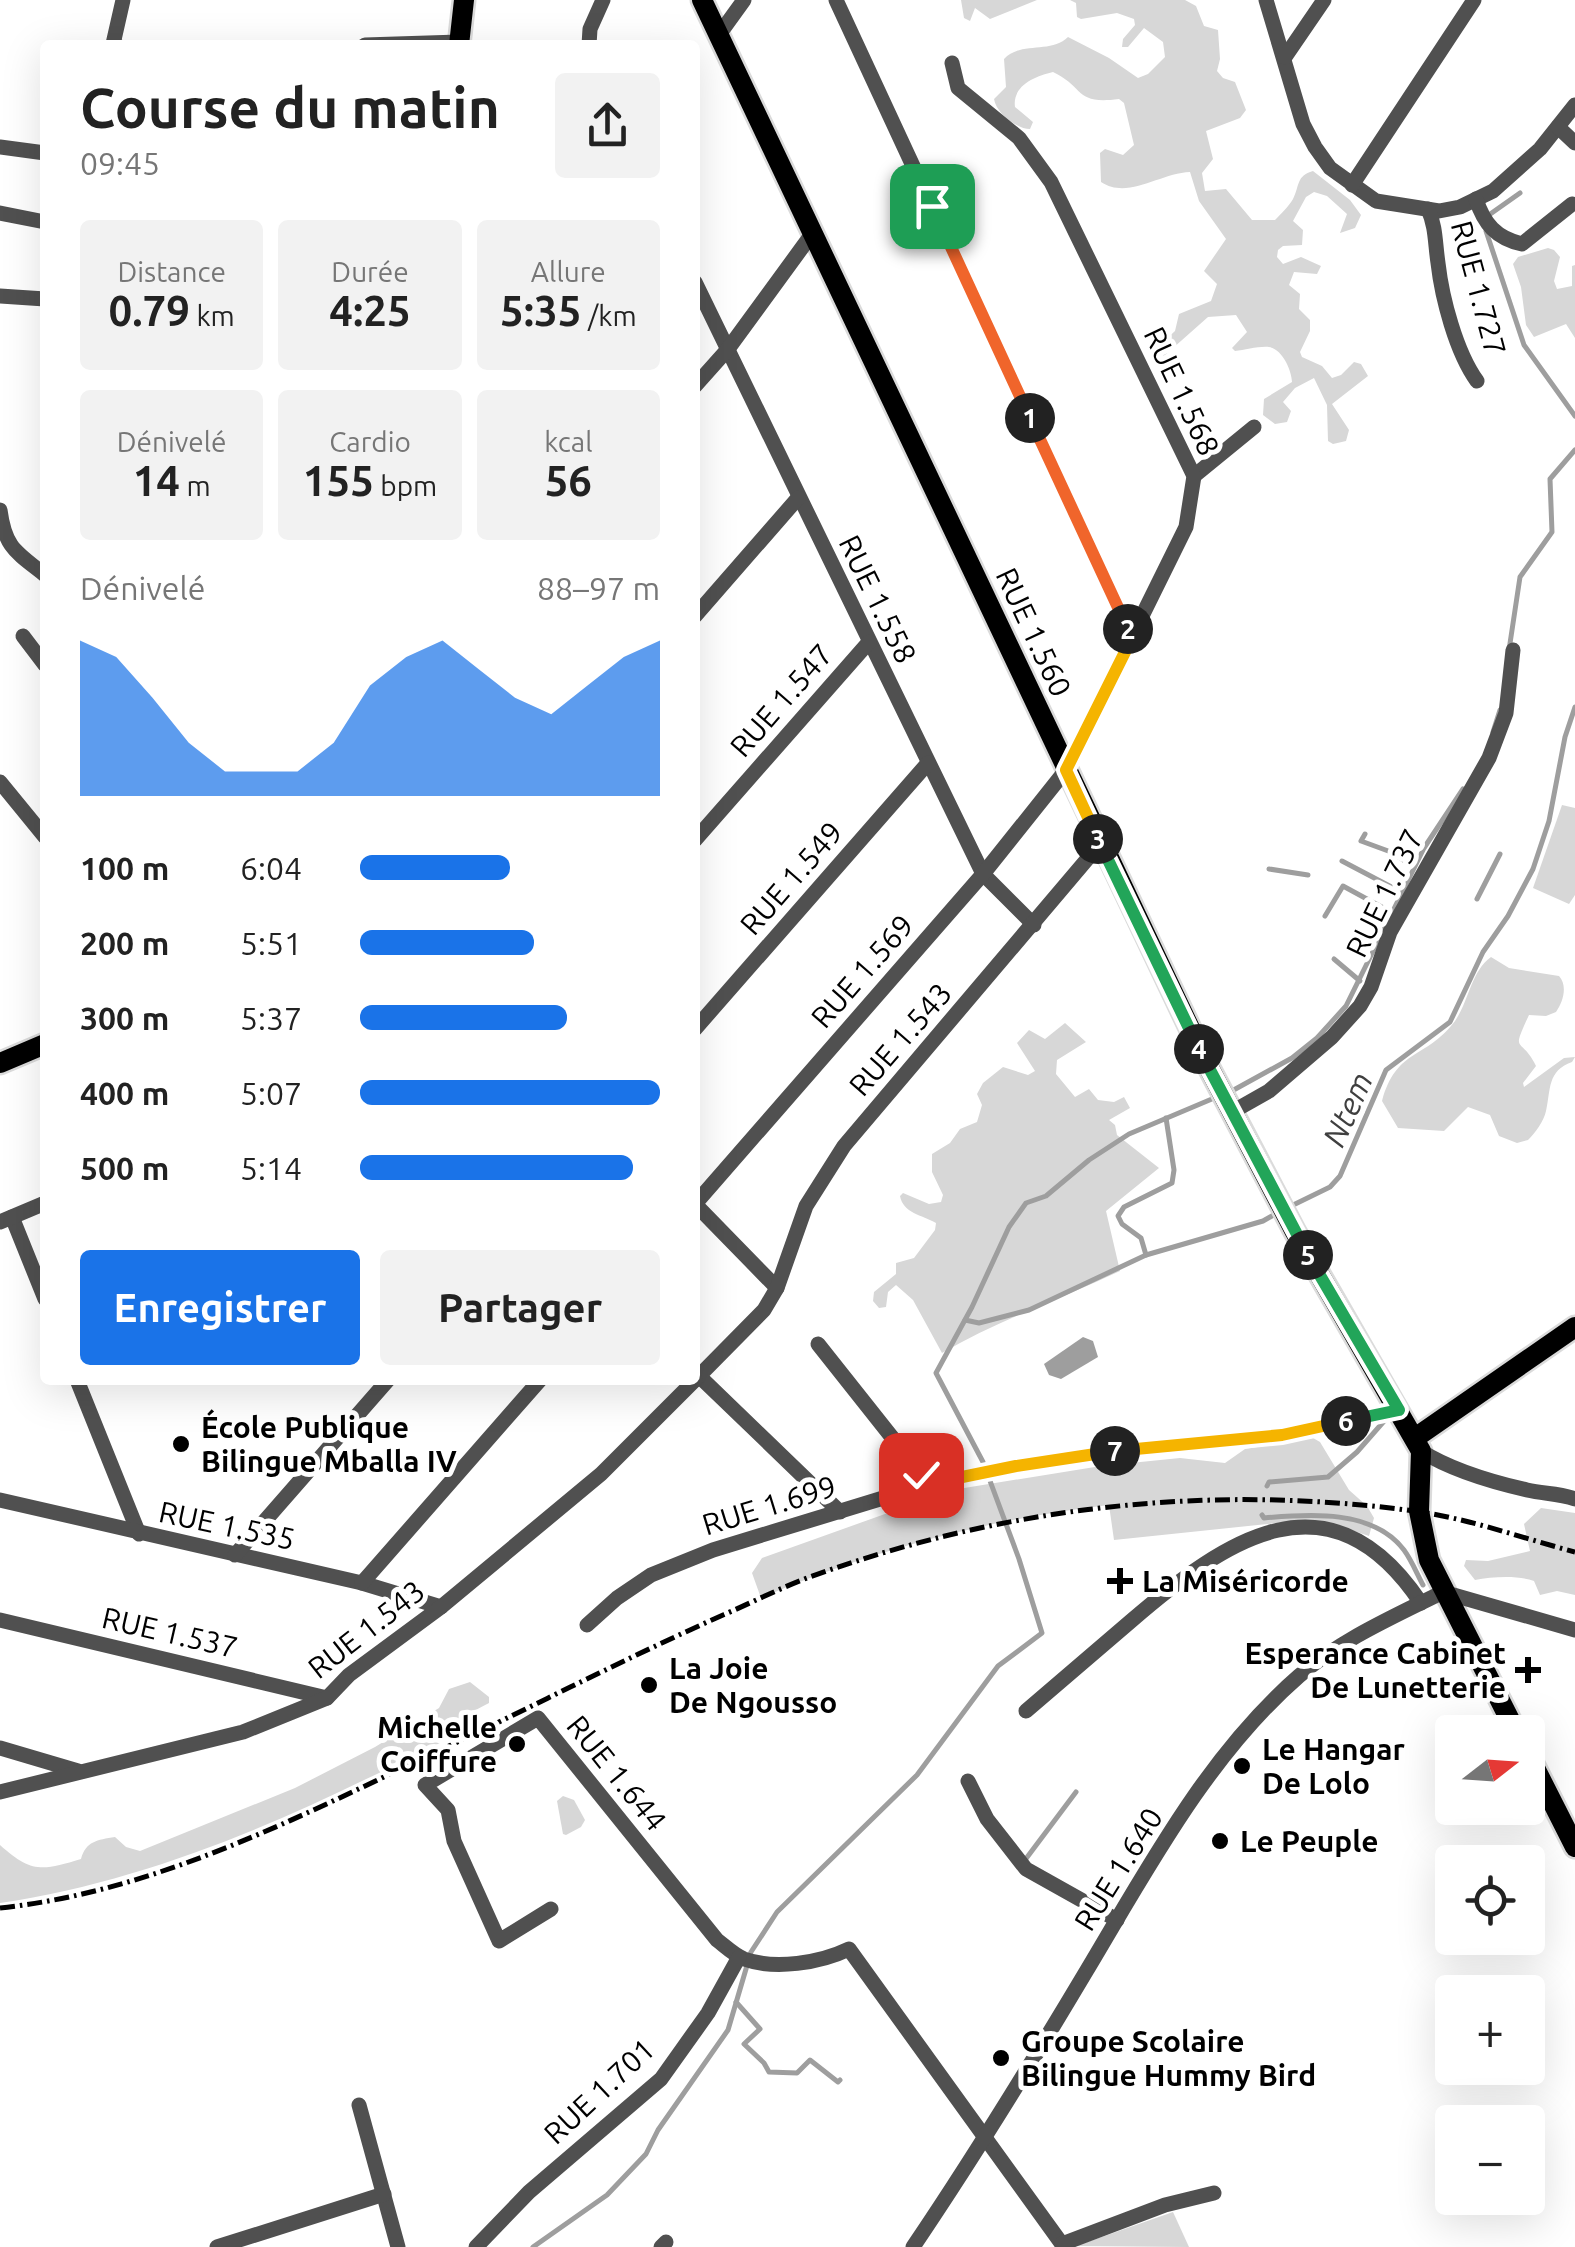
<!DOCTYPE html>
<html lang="fr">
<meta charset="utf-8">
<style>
body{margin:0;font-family:Ubuntu,sans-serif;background:#f2f2f2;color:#222;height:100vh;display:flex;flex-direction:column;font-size:38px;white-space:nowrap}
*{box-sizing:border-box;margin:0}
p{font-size:32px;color:#767676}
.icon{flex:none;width:55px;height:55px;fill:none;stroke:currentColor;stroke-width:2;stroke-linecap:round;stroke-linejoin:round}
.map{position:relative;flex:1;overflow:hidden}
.side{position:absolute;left:40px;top:40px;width:660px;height:1345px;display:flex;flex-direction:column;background:#fff;border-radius:10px;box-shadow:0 10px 40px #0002}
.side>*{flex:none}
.needle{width:65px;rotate:73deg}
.tools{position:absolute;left:1435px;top:1715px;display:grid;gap:20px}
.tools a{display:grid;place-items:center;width:110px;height:110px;border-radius:10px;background:#fff;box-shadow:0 10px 40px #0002;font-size:50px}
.pin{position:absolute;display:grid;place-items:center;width:85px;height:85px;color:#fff;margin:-42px;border-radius:20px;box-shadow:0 5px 15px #0006}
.km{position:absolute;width:50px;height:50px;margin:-25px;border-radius:50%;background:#222;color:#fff;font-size:28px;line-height:50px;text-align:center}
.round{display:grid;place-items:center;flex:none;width:105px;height:105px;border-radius:10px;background:#f2f2f2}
.head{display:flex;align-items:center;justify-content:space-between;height:170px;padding:0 40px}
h1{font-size:55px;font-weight:700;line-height:75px}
.figures{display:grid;grid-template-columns:repeat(3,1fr);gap:15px;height:170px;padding:10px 40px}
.figures div{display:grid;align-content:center;border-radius:10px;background:#f2f2f2;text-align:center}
.figures b{font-size:42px;font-weight:700}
.figures small{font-size:28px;font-weight:400}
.figures p{font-size:28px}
.chart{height:280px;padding:20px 40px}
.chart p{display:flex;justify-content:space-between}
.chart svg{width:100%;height:180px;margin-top:10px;fill:#1a73e8;opacity:.7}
.cta{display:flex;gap:20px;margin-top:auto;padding:20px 40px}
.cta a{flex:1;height:115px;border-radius:10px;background:#1a73e8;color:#fff;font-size:40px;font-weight:700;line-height:115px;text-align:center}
.cta a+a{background:#f2f2f2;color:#222}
ul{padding:0 40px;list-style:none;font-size:32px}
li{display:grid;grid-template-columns:160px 120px 1fr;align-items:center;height:75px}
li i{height:25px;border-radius:12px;background:#1a73e8}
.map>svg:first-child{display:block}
.green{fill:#d7d7d7}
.water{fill:#9e9e9e}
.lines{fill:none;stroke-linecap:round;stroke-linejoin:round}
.stream{stroke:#9e9e9e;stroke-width:5}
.major-casing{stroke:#dbdbdb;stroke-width:25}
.minor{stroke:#505050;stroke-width:15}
.major{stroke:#000;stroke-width:20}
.rail{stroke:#000;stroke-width:5;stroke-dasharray:15 5 2.5 5;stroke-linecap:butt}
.split-1-casing{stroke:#fff;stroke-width:20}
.split-2-casing{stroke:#fff;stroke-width:20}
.split-3-casing{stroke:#fff;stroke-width:20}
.split-4-casing{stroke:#fff;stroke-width:20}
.split-5-casing{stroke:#fff;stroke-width:20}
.split-6-casing{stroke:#fff;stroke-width:20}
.split-7-casing{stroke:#fff;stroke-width:20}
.split-8-casing{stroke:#fff;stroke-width:20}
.split-1{stroke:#f0652b;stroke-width:12}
.split-2{stroke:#f0652b;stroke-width:12}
.split-3{stroke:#f5b400;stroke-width:12}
.split-4{stroke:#22a559;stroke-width:12}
.split-5{stroke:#22a559;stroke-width:12}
.split-6{stroke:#22a559;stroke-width:12}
.split-7{stroke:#f5b400;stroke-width:12}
.split-8{stroke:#f5b400;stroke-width:12}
.poi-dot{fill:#000;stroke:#fff;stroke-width:4}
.labels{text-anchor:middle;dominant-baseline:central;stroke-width:10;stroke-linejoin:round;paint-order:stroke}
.street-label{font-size:30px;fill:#000;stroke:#fff}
.poi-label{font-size:30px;font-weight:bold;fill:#000;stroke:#fff;text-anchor:start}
.water-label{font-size:32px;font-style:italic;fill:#3f3f3f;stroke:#fff}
</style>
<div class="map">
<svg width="1575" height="2247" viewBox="0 0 1575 2247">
<rect width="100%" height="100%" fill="#fff"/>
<g class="green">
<path d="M 961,0 L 1037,0 L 990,19 L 975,8 L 970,21 L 964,18 Z"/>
<path d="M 1070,0 L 1185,0 L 1196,6 L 1204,26 L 1218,30 L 1220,59 L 1217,71 L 1223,78 L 1235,82 L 1246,110 L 1240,118 L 1206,131 L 1213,159 L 1202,173 L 1205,191 L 1226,189 L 1252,220 L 1275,220 C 1280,215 1289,206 1293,199 C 1300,185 1296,176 1313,171 L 1350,200 L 1361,215 L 1355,228 L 1340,233 L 1347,214 L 1327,196 L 1314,192 L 1306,197 L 1293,221 L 1303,230 L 1302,245 L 1283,246 L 1278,250 L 1277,257 L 1283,264 L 1301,257 L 1321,266 L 1317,274 L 1294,272 L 1289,285 L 1300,294 L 1299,309 L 1310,320 L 1310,331 L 1300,352 L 1302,357 L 1322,366 L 1332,378 L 1341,375 L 1354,362 L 1361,364 L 1368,376 L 1332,404 L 1349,430 L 1346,441 L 1333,444 L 1328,441 L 1327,405 L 1314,378 L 1295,388 L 1283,402 L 1291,411 L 1287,422 L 1275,424 L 1263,415 L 1264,399 L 1292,382 C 1292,372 1283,349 1269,347 C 1259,346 1245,350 1235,351 L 1232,348 L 1247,332 L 1236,315 L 1208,317 L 1164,356 L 1159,352 L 1161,344 L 1175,331 L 1179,314 L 1211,301 L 1217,284 L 1204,271 L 1226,239 L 1199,201 L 1190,172 C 1160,173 1128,200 1101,182 L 1100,153 L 1105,149 L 1123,155 L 1134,145 L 1124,103 L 1119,99 C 1074,105 1085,87 1053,72 C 1035,76 1012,86 1015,107 L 1033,122 L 1030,129 C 1017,129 996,113 994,99 L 1006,87 L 1004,59 C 1020,41 1051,54 1068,37 L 1109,58 L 1138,78 L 1148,74 L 1165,57 L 1163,42 L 1144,28 L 1128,47 L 1122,47 L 1123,39 L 1135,25 L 1134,19 L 1117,13 L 1081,19 L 1077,17 L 1076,3 Z"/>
<path d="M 1548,248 L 1554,250 L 1560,257 L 1554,281 L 1557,289 L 1572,286 L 1572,266 L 1575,265 L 1575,338 L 1566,324 L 1534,337 L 1526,325 L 1521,287 L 1513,264 L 1518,257 Z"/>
<path d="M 1562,805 L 1575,808 L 1575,895 L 1569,904 L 1533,888 Z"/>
<path d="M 1491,957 L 1509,968 L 1559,976 C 1568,986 1563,1002 1556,1012 L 1546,1016 L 1529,1015 C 1510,1056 1521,1035 1536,1066 L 1523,1083 L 1524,1087 L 1564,1058 L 1575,1057 L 1572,1062 C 1547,1071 1551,1089 1546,1111 C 1544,1121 1535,1133 1528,1140 L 1517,1143 L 1499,1136 L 1490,1115 L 1468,1107 L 1444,1131 L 1398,1128 L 1382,1101 C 1396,1050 1423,1059 1451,1026 C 1469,1006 1469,973 1491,957 Z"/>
<path d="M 1065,1023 L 1086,1042 L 1057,1060 L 1056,1074 L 1075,1097 L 1089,1089 L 1098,1100 L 1114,1102 L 1124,1097 L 1130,1108 L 1109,1120 L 1115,1125 L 1117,1135 L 1159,1168 L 1106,1211 L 1120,1271 C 1061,1299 998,1320 942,1353 L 913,1300 L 896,1285 L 888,1292 L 886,1307 L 879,1308 L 873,1301 L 874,1292 L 896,1274 L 896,1263 L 914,1258 L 935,1230 L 936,1223 C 922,1215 903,1213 900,1196 L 903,1193 L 929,1204 L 941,1202 L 943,1195 L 932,1172 L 932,1154 L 950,1143 L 960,1129 L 977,1122 L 982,1105 L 977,1094 L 983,1083 L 1003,1067 L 1028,1075 L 1035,1071 L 1017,1043 L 1029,1030 L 1045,1039 Z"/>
<path d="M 1313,1438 L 1320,1442 L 1349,1490 L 1367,1506 L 1374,1518 L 1369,1536 L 1339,1526 L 1296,1521 L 1114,1540 L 1109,1505 C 990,1519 871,1550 761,1598 L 752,1573 L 762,1558 L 952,1490 L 1101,1466 L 1180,1458 L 1225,1463 L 1245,1449 Z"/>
<path d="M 1541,1508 L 1575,1513 L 1575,1595 L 1557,1591 L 1540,1595 L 1534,1581 C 1517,1575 1492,1577 1475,1580 L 1464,1566 L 1466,1560 L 1488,1561 L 1530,1551 L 1524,1524 Z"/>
<path d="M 470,1682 L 489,1697 L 489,1703 L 449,1724 L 451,1736 C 423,1754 391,1767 362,1781 C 247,1837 127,1884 0,1903 L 0,1845 C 31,1873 42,1871 81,1859 C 86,1841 97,1840 115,1837 L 126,1847 L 140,1851 L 295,1788 L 375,1747 L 439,1708 L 449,1689 Z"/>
<path d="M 563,1796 L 574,1800 L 585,1820 L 581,1827 L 566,1835 L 563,1834 L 557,1801 Z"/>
<path d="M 1173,2212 L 1189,2247 L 1076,2246 Z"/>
</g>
<path class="water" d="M 1083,1337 L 1093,1341 L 1098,1357 L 1061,1379 L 1049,1375 L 1044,1364 Z"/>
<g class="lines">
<g class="stream">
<path d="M 1486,217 L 1520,193"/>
<path d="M 1486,231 L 1524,345 L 1575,416"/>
<path d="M 1509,650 L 1520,577 L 1552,532 L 1550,479 L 1575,450"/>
<path d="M 1493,732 L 1500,710"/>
<path d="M 1365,834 L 1361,841 L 1391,852 L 1414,867"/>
<path d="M 1342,861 L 1401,892"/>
<path d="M 1269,869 L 1308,875"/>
<path d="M 1477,899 L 1500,854"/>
<path d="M 1325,916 L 1343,886 L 1389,911"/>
<path d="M 1334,959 L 1360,981"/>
<path d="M 1230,1092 L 1292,1058 L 1317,1038 L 1346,1006 L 1424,848 L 1463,789"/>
<path d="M 1287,1208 L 1330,1187 L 1340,1176 L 1386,1070 L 1450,1022 L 1483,952 L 1508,916 L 1533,869 L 1549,821 L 1565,737 L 1575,707"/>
<path d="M 1146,1255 L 1141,1238 L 1122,1224 L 1118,1216 L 1124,1207 L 1172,1183 L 1174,1170 L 1166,1118"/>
<path d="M 965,1320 L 979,1323 L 1029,1310 L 1146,1255 L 1263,1221 L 1277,1213"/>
<path d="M 1267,1486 L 1269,1482 L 1328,1477 L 1357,1452 L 1385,1420"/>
<path d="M 1262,1515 L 1264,1518 C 1309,1514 1373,1509 1404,1550 C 1412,1561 1417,1574 1423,1585"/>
<path d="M 1025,1860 L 1076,1792"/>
<path d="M 736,2002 L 760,2029 L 744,2044 L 764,2063 L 769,2072 L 797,2073 L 810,2060 L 838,2082 L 840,2080"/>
<path d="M 533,2247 L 607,2195 L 646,2154 L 658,2130 L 728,2030 L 751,1952 L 777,1912 L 917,1775 L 998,1666 L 1042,1633 L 1019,1559 L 983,1462 L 936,1373 L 972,1307 L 1009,1227 L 1026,1203 L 1046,1196 L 1089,1160 L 1129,1134 L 1219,1096"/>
</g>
<defs>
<g id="major">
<path d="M 702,0 L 1206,1062 L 1295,1232 L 1421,1451 L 1419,1511 L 1429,1560 L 1516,1732"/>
<path d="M 459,45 L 464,0"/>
<path d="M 0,1063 L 45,1044"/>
<path d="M 1415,1438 L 1575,1327"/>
<path d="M 1528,1754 L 1575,1847"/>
</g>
</defs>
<use href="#major" class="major-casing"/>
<g class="minor">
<path d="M 836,0 L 1132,638"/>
<path d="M 1266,0 L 1303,124 L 1315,147 L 1330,168 L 1376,201 L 1439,211 L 1460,207 L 1493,191 L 1540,149 L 1575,105"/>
<path d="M 718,36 L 744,0"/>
<path d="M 117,45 L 113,44 L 123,0"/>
<path d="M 365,45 L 459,42"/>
<path d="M 589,45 L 590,29 L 603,0"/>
<path d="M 1285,57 L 1324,0"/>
<path d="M 1558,127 L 1575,143"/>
<path d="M 0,147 L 45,153"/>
<path d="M 1352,185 L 1474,0"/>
<path d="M 1476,199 C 1484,224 1496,238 1522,244 L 1572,204"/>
<path d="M 1428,209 C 1436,227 1435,243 1438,263 C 1442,298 1456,352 1477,381"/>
<path d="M 0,213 L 45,222"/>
<path d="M 695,282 L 983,874 L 1034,925"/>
<path d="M 0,296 L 45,299"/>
<path d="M 695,386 L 728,349 L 812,234"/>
<path d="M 1194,476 L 1254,427"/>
<path d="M 0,510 C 5,548 16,552 45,575"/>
<path d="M 695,616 L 798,498"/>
<path d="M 23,636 L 45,665"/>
<path d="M 0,782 L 45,837"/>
<path d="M 695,840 L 869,642"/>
<path d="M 695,1029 L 928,763"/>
<path d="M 1232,1112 L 1269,1091 L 1332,1037 L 1360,1006 L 1371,987 L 1390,932 L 1489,758 L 1506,713 L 1513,650"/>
<path d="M 695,1204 L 983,874 L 1066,770 L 1186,527 L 1194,476 L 1051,182 L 1019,138 L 958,88 L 952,63"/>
<path d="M 695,1204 L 777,1288"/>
<path d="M 12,1217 L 45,1299"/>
<path d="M 0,1222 L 45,1203"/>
<path d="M 818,1344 L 929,1484"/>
<path d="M 699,1376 L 840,1512"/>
<path d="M 77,1380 L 139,1534"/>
<path d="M 695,1380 L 764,1310 L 777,1288 L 806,1206 L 844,1146 L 1100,844"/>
<path d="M 1421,1451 C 1451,1470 1492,1482 1527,1490 C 1544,1494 1559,1493 1575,1499"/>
<path d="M 0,1500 L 362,1583 L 441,1607"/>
<path d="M 235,1555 L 388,1380"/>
<path d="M 362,1583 L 540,1380"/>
<path d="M 0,1620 L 327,1698"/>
<path d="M 587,1625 L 617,1598 L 651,1575 L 713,1550 L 929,1484 L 1094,1453 L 1282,1435 L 1399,1409"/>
<path d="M 1026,1711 C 1061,1681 1096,1651 1131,1621 C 1226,1539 1330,1467 1421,1603"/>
<path d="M 0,1748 L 78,1771"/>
<path d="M 968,1781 L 987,1819 L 1026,1869 L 1117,1920"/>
<path d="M 0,1792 L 243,1732 L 327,1698 L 349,1675 L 441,1607 L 601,1474 L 695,1380"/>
<path d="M 551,1909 L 499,1941 L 454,1841 L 448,1810 L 425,1785 L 538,1718 L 717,1940 C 725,1946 734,1955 744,1959 C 775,1970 820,1963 849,1949 L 1064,2247"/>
<path d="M 359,2105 L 398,2247"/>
<path d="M 1062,2244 L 1165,2205 L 1214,2193"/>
<path d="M 217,2247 L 384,2194"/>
<path d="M 476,2247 L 529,2192 L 661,2079 L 708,2013 L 739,1957"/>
<path d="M 661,2247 L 666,2242"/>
<path d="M 913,2247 C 974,2157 1031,2064 1087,1970 C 1148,1868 1208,1755 1299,1676 C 1342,1639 1393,1617 1443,1592 L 1575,1630"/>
</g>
<use href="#major" class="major"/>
<path class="rail" d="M 0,1908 C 152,1892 293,1820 430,1755 C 528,1709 624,1659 723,1615 C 751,1603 778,1589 807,1578 C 1002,1507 1207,1483 1414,1511 C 1467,1518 1522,1538 1575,1552"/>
</g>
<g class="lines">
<defs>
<path id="split-1" d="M 932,206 L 1030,418"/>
<path id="split-2" d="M 1030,418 L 1128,629"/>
<path id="split-3" d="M 1098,839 L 1066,770 L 1132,638 L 1128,629"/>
<path id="split-4" d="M 1098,839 L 1199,1049"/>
<path id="split-5" d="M 1199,1049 L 1308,1255"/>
<path id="split-6" d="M 1308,1255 L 1399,1410 L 1346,1421"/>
<path id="split-7" d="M 1115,1451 L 1282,1435 L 1346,1421"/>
<path id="split-8" d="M 921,1475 L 928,1484 L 1016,1466 L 1115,1451"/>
</defs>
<use href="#split-1" class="split-1-casing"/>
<use href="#split-2" class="split-2-casing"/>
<use href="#split-3" class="split-3-casing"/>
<use href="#split-4" class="split-4-casing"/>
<use href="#split-5" class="split-5-casing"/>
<use href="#split-6" class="split-6-casing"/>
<use href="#split-7" class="split-7-casing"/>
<use href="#split-8" class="split-8-casing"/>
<use href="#split-1" class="split-1"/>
<use href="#split-2" class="split-2"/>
<use href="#split-3" class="split-3"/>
<use href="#split-4" class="split-4"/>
<use href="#split-5" class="split-5"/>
<use href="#split-6" class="split-6"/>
<use href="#split-7" class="split-7"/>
<use href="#split-8" class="split-8"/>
</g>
<g class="poi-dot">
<circle cx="181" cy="1444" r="10"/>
<path d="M1115 1566h10v10h10v10h-10v10h-10v-10h-10v-10h10z"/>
<path d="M1523 1655h10v10h10v10h-10v10h-10v-10h-10v-10h10z"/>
<circle cx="649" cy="1685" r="10"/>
<circle cx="517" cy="1744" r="10"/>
<circle cx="1242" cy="1766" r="10"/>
<circle cx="1220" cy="1841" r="10"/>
<circle cx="1001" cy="2058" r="10"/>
</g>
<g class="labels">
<g class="street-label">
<text transform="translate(1479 288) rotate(75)">RUE 1.727</text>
<text transform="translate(1182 391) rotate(65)">RUE 1.568</text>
<text transform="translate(878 599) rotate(64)">RUE 1.558</text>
<text transform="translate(1034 632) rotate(65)">RUE 1.560</text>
<text transform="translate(781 700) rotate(-49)">RUE 1.547</text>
<text transform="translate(791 878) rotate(-49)">RUE 1.549</text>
<text transform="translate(1384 893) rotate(-64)">RUE 1.737</text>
<text transform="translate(862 971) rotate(-49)">RUE 1.569</text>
<text transform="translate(900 1039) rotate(-49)">RUE 1.543</text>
<text transform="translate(769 1505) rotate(-17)">RUE 1.699</text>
<text transform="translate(227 1525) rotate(12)">RUE 1.535</text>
<text transform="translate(366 1629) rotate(-38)">RUE 1.543</text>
<text transform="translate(170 1632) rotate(13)">RUE 1.537</text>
<text transform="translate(617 1773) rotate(51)">RUE 1.644</text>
<text transform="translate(1118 1869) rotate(-58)">RUE 1.640</text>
<text transform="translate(599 2091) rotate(-43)">RUE 1.701</text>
</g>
<g class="poi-label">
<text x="201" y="1427">École Publique<tspan x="201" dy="34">Bilingue Mballa IV</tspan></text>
<text x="1142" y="1581">La Miséricorde</text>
<text x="1506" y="1653" text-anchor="end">Esperance Cabinet<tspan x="1506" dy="34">De Lunetterie</tspan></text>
<text x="669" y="1668">La Joie<tspan x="669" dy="34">De Ngousso</tspan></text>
<text x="497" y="1727" text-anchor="end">Michelle<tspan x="497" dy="34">Coiffure</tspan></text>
<text x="1262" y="1749">Le Hangar<tspan x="1262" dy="34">De Lolo</tspan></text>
<text x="1240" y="1841">Le Peuple</text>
<text x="1021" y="2041">Groupe Scolaire<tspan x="1021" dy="34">Bilingue Hummy Bird</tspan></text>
</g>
<g class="water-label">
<text transform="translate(1347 1109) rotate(-66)">Ntem</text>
</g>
</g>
</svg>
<div class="tools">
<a><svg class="needle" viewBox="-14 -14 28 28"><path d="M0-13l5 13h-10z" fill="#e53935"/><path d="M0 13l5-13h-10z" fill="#767676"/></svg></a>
<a><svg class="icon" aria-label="locate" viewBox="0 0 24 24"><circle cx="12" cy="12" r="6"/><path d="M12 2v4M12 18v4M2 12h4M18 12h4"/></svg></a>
<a>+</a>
<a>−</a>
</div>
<div class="pin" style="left:932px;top:206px;background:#1e9e55"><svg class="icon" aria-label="arrive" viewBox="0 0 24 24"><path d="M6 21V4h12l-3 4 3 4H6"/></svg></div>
<div class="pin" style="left:921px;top:1475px;background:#d93025"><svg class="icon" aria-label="check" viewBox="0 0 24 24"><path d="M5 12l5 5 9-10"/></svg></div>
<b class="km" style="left:1030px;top:418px">1</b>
<b class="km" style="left:1128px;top:629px">2</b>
<b class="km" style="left:1098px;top:839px">3</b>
<b class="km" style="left:1199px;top:1049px">4</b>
<b class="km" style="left:1308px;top:1255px">5</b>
<b class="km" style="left:1346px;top:1421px">6</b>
<b class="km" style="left:1115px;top:1451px">7</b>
<section class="side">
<div class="head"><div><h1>Course du matin</h1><p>09:45</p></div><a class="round"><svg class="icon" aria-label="share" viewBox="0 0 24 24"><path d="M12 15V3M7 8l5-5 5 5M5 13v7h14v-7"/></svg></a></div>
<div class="figures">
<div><p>Distance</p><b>0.79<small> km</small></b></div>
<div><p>Durée</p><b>4:25</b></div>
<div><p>Allure</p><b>5:35<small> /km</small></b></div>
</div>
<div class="figures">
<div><p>Dénivelé</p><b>14<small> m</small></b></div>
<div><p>Cardio</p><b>155<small> bpm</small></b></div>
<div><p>kcal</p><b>56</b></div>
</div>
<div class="chart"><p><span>Dénivelé</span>88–97 m</p>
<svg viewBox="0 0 160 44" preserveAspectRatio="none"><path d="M0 44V6L10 10L20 20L30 31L40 38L50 38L60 38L70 31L80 17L90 10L100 6L110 13L120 20L130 24L140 17L150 10L160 6V44z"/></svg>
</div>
<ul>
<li><b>100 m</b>6:04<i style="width:50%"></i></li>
<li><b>200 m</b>5:51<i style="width:58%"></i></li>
<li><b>300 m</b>5:37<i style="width:69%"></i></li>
<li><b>400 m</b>5:07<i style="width:100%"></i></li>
<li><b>500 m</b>5:14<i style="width:91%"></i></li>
</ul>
<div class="cta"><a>Enregistrer</a><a>Partager</a></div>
</section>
</div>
